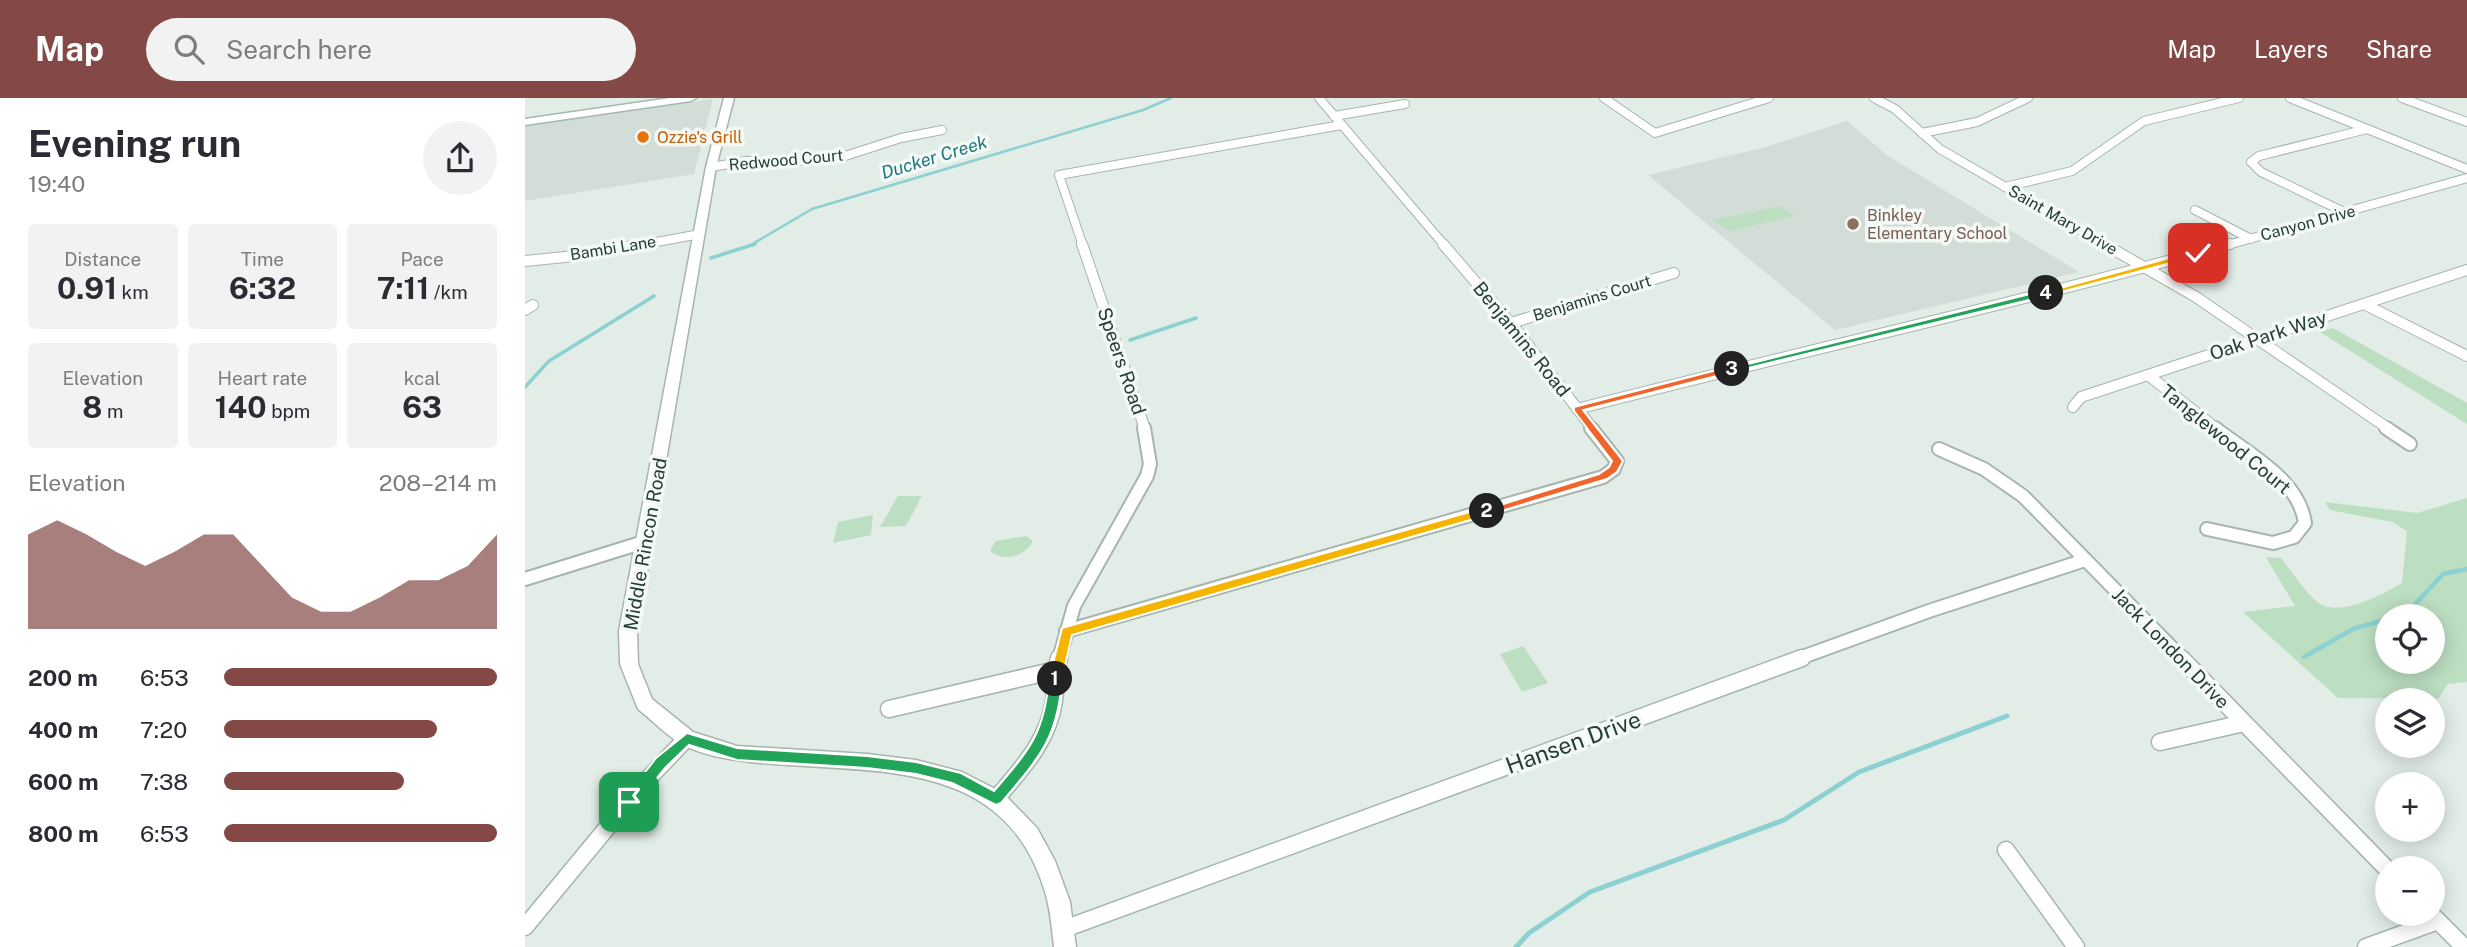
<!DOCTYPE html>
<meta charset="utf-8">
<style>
body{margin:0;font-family:"Public Sans",sans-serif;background:#f2f2f3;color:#2b2b33;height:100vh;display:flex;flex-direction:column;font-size:26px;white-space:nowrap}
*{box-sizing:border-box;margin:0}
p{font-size:23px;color:#7c7c81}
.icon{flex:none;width:38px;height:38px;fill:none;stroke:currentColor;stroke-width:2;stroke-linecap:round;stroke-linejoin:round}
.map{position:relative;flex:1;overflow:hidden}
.side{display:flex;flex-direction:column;background:#fff;width:525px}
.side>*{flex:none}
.fabs{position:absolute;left:1850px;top:506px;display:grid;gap:14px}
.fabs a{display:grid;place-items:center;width:70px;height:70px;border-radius:50%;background:#fff;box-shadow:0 4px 18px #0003;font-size:35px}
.pin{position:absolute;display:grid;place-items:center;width:60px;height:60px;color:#fff;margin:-30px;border-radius:14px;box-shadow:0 4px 10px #0006}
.km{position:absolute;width:35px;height:35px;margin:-18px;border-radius:50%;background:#222;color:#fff;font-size:19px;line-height:35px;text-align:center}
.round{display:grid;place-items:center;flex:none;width:74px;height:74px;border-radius:37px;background:#f2f2f3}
.head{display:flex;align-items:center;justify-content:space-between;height:119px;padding:0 28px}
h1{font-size:38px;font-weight:700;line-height:52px}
.stats{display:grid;grid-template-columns:repeat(3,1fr);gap:10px;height:119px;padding:7px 28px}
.stats div{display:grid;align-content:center;border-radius:7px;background:#f2f2f3;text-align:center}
.stats b{font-size:30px;font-weight:700}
.stats small{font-size:19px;font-weight:400}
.stats p{font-size:19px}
.chart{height:196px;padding:14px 28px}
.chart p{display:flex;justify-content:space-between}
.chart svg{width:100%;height:126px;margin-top:7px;fill:#844946;opacity:.7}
ul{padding:0 28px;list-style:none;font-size:23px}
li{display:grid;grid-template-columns:112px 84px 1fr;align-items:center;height:52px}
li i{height:18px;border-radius:9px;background:#844946}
header{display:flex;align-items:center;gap:42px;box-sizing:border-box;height:98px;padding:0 35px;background:#844946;color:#fff}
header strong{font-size:33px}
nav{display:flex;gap:38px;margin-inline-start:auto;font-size:24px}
.search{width:490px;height:63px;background:#f2f2f3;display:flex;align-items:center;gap:18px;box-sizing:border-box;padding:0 24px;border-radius:38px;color:#7c7c81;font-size:26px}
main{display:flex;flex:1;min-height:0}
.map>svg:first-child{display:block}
.built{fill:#d1ddd6}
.green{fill:#bcdec1;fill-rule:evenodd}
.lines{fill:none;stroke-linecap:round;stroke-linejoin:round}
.stream-far3{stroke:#8cd0d1;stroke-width:2.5}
.stream-far2{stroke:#8cd0d1;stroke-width:3.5}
.stream-far1{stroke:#8cd0d1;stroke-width:4.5}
.stream{stroke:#8cd0d1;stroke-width:5}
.minor-far3-casing{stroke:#a6b5ad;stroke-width:10}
.minor-far2-casing{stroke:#a6b5ad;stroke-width:12}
.minor-far1-casing{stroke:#a6b5ad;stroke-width:16}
.minor-casing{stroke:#a6b5ad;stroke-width:19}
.tertiary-casing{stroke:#a6b5ad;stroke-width:3}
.secondary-casing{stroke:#a2b9ae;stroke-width:3}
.minor-far3{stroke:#fff;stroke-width:8}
.minor-far2{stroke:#fff;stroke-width:10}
.minor-far1{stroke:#fff;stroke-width:12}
.minor{stroke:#fff;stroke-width:16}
.tertiary{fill:#fff;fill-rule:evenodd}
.secondary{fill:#fff;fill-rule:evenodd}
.split-1{fill:#22a559;stroke:#fff;stroke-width:2}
.split-2{fill:#f5b400;stroke:#fff;stroke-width:2}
.split-3{fill:#f0652b;stroke:#fff;stroke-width:2}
.split-4{fill:#22a559;stroke:#fff;stroke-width:2}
.split-5{fill:#f5b400;stroke:#fff;stroke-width:2}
.food-dot{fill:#e8710a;stroke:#f4f9f6;stroke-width:2.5}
.education-dot{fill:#8d6e63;stroke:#f4f9f6;stroke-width:2.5}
.labels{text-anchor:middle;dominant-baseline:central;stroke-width:7;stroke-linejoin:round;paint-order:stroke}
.far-food-label{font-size:16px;fill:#c56008;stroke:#f4f9f6;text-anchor:start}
.far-street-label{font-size:16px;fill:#233e33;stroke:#f4f9f6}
.far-education-label{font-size:16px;fill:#785e54;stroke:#f4f9f6;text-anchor:start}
.far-water-label{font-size:18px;font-style:italic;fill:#1d777a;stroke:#f4f9f6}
.street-label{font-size:19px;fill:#233e33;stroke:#f4f9f6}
.near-street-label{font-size:23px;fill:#233e33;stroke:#f4f9f6}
</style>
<header>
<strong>Map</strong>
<div class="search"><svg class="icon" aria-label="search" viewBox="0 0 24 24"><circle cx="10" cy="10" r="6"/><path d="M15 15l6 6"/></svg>Search here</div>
<nav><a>Map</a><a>Layers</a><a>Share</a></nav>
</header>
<main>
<section class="side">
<div class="head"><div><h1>Evening run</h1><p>19:40</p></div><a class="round"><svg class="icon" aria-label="share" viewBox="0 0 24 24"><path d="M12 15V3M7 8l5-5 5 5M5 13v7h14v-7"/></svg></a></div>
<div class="stats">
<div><p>Distance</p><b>0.91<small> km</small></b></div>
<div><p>Time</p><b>6:32</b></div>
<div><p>Pace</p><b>7:11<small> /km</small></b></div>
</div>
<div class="stats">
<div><p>Elevation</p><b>8<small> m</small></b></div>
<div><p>Heart rate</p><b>140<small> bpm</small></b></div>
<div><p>kcal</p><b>63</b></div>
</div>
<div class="chart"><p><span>Elevation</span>208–214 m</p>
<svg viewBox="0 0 160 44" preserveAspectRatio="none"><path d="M0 44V11L10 6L20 11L30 17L40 22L50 17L60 11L70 11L80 22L90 33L100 38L110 38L120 33L130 27L140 27L150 22L160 11V44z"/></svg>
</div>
<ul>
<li><b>200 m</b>6:53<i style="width:100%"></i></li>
<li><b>400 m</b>7:20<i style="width:78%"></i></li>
<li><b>600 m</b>7:38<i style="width:66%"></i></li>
<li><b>800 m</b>6:53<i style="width:100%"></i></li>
</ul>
</section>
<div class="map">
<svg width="1942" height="849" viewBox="0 0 1942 849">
<rect width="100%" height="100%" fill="#e3ede7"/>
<g class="built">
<path d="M 188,1 L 169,76 L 0,103 L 0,28 Z"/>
<path d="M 1322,23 L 1363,58 L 1554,174 L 1310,232 L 1123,77 L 1237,50 Z"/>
</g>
<g class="green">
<path d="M 1256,108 L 1269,118 L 1204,133 L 1188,122 Z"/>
<path d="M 1808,230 L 1942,305 L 1942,326 L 1795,234 Z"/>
<path d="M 373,398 L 397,398 L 381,428 L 355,429 Z"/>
<path d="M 1942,400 L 1942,584 L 1923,586 L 1913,601 L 1813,600 L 1718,514 L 1770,508 L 1741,459 L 1756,460 C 1767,474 1778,491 1791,503 C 1812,522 1858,496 1877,485 L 1882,433 L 1867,424 L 1805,412 L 1800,404 L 1892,415 ZM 1862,518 L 1908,518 L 1908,564 L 1862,564 Z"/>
<path d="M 348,417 L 346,437 L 308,445 L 313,424 Z"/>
<path d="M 501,438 L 508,443 C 500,458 481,464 466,454 L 466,450 L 471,443 Z"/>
<path d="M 998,548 L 1023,585 L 997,594 L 975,556 Z"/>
</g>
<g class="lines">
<path class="stream-far3" d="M 224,148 L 287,111 L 618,12 L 646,0"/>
<g class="stream-far2">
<path d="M 186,160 L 230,146"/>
<path d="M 605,242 L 671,220"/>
<path d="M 0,289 L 24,263 L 129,198"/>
</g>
<g class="stream-far1">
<path d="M 1872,518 L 1882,515 L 1918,476 L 1942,471"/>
<path d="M 1779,559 L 1828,531 L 1862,521"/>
</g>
<path class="stream" d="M 991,849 L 1004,835 L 1065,794 L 1259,722 L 1334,674 L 1482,618"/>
<defs>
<g id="minor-far3">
<path d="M 794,0 L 920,148"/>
<path d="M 1079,0 L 1130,35 L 1244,0"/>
<path d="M 1349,0 L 1370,11 L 1415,51 L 1582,148"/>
<path d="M 1765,0 L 1942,71"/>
<path d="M 1877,0 L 1942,24"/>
<path d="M 809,18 L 880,6"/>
<path d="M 1397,35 L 1452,24 L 1503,0"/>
<path d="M 186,69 L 222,63 L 282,63 L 317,59 L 376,40 L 417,32"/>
<path d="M 1480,89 L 1547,73 L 1619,23 L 1714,0"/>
<path d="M 1670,112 L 1726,141"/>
<path d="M 1821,115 L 1736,74 L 1726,64 L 1734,58 L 1842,31"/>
<path d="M 110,148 L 175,136"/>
<path d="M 558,148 L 534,77 L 816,27"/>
<path d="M 1699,148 L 1942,80"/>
</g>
<g id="minor-far2">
<path d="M 557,146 L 620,331"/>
<path d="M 918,146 L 990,230 L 1068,331"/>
<path d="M 1579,146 L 1671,199 L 1864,331"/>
<path d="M 0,163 L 50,158 L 119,146"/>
<path d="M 1839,206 L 1942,258"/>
<path d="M 0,212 L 8,207"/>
<path d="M 986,225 L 1149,175"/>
<path d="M 1623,277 L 1692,331"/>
<path d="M 1548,309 L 1556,299 L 1942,172"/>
<path d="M 1052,311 C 1270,255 1489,206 1705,146"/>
</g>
<g id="minor-far1">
<path d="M 1861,330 L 1885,346"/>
<path d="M 1414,351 L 1459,371 L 1498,398 L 1658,561"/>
<path d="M 1682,431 L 1748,445 L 1769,439 L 1780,425 C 1774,381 1722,355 1690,330"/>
<path d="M 0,481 L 119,444"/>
<path d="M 541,533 L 1078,379 L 1089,371 L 1092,363 L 1066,330"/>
<path d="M 534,561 L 549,508 L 622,378 L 625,366 L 619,330"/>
<path d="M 1272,561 L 1404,513 L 1560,462"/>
</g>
<g id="minor">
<path d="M 1656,560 L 1862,771"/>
<path d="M 364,611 L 531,572"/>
<path d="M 1635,644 L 1719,625"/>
<path d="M 471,701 C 496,671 523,644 529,603 C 531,588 530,574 534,560"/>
<path d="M 1481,752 L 1551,849"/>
<path d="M 1906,816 L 1939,849"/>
<path d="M 0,829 L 119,685 L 162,640"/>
<path d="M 539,831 L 1277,560"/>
<path d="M 1841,849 L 1913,823"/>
</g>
<path id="tertiary" d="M 199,0 L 209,0 L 191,69 L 112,533 L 113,566 L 127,601 L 168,634 L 212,648 L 342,656 L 391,662 L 437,674 L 478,695 L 512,730 L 530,763 L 545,804 L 551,849 L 529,849 C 527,833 526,817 522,801 C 487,670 375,674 263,667 C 230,665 184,662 155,645 C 140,636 127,622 113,611 L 95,566 L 94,533 L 181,69 Z"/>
<path id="secondary" d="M 145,0 L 171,0 L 166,3 L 0,27 L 0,21 Z"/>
</defs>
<use href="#minor-far3" class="minor-far3-casing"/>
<use href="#minor-far2" class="minor-far2-casing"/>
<use href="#minor-far1" class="minor-far1-casing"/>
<use href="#minor" class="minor-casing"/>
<use href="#tertiary" class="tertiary-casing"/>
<use href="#secondary" class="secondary-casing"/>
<use href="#minor-far3" class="minor-far3"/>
<use href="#minor-far2" class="minor-far2"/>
<use href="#minor-far1" class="minor-far1"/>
<use href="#minor" class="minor"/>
<use href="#tertiary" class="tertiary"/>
<use href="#secondary" class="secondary"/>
</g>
<path class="split-1" d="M 530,576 L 537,581 C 533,641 513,661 476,705 L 471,707 L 427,685 L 391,676 L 342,670 L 212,662 L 164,647 L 141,669 L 109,708 L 104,710 L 97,704 L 131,660 L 162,635 L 212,650 L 342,658 L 391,664 L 436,675 L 469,693 C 504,652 519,637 524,581 Z"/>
<path class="split-2" d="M 962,409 L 966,410 L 966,416 L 547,537 L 537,581 L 530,586 L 524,581 L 537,530 Z"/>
<path class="split-3" d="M 1207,268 L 1211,269 L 1211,273 L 1058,312 L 1098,363 L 1092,374 L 1082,381 L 966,416 L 958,416 L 956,413 L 1074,376 L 1084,369 L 1087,363 L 1049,313 L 1049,309 Z"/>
<path class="split-4" d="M 1521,192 L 1526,195 L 1525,197 L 1207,274 L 1203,271 Z"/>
<path class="split-5" d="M 1673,152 L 1676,157 L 1521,198 L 1517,195 Z"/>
<circle class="food-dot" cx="118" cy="39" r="7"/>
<circle class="education-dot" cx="1328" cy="126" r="7"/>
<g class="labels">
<g class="far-food-label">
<text x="132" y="39">Ozzie's Grill</text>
</g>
<g class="far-street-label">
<text transform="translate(261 62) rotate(-5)">Redwood Court</text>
<text transform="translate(1538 122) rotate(30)">Saint Mary Drive</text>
<text transform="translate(1783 125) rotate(-15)">Canyon Drive</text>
<text transform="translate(88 150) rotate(-9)">Bambi Lane</text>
<text transform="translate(1067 200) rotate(-17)">Benjamins Court</text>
</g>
<g class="far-education-label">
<text x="1342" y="117">Binkley<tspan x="1342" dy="18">Elementary School</tspan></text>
</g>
<g class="far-water-label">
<text transform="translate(409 59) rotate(-17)">Ducker Creek</text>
</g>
<g class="street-label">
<text transform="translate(1743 237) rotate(-18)">Oak Park Way</text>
<text transform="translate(997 241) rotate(51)">Benjamins Road</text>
<text transform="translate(597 263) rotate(71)">Speers Road</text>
<text transform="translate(1701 341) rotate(39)">Tanglewood Court</text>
<text transform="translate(120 446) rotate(-80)">Middle Rincon Road</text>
<text transform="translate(1646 550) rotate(46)">Jack London Drive</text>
</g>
<g class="near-street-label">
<text transform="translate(1048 644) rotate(-20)">Hansen Drive</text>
</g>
</g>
</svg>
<div class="fabs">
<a><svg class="icon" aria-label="locate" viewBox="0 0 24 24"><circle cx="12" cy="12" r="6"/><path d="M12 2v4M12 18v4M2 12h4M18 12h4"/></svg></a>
<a><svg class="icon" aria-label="layers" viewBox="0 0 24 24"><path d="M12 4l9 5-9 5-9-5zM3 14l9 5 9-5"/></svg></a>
<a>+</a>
<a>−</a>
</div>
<div class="pin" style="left:104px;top:704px;background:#1e9e55"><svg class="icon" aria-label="arrive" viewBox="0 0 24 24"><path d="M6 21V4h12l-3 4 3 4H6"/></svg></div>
<div class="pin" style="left:1673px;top:155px;background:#d93025"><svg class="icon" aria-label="check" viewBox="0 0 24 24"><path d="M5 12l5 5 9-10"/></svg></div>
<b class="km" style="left:530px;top:581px">1</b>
<b class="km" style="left:962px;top:413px">2</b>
<b class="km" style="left:1207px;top:271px">3</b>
<b class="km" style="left:1521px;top:195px">4</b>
</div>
</main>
